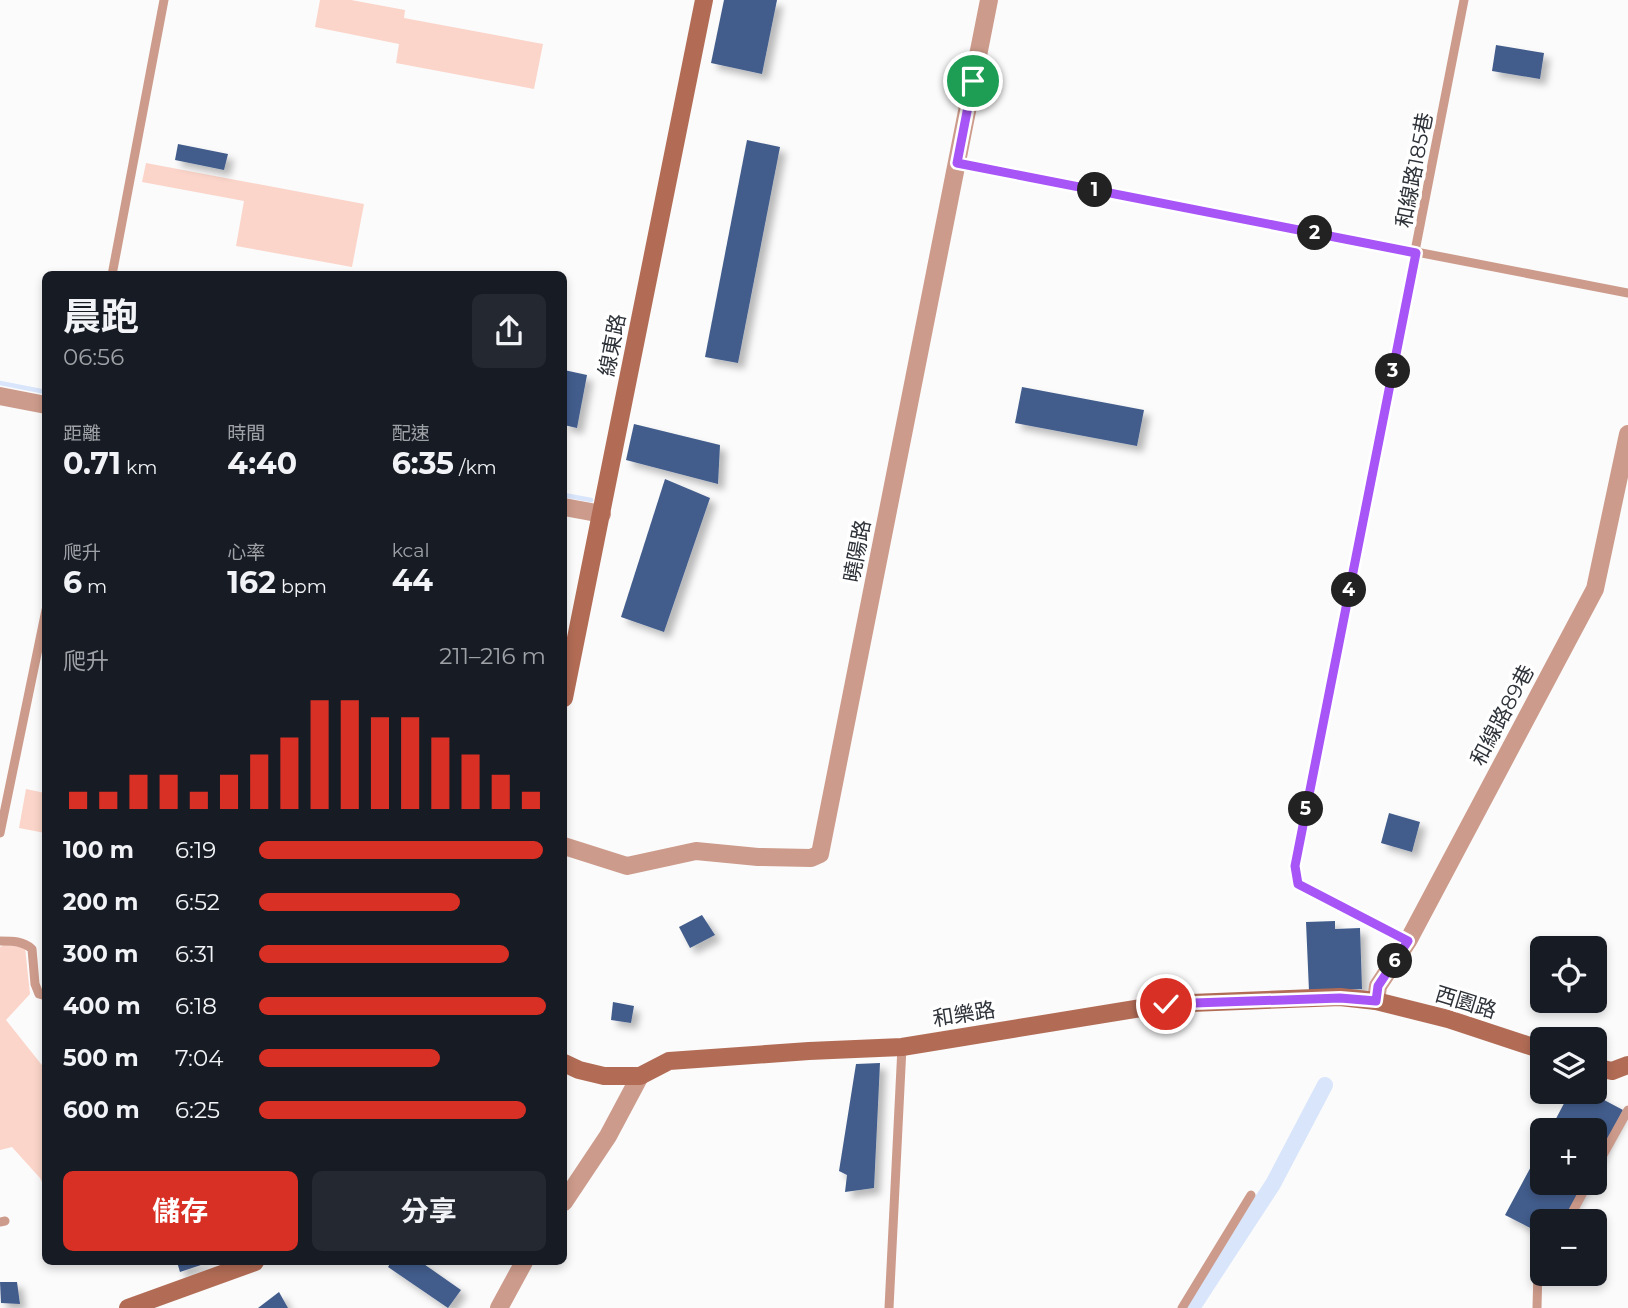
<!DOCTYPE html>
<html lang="zh-TW">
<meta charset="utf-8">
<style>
body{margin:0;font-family:Montserrat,"Noto Sans TC",sans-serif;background:#242831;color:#f1f3f6;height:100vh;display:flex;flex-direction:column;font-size:26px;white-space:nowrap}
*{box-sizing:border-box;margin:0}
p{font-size:23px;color:#9ea1a6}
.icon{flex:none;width:38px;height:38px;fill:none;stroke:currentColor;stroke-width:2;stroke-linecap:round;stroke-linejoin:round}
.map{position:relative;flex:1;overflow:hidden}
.drawer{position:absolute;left:42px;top:271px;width:525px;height:994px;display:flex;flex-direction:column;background:#171b24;border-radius:10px;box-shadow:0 4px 10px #0003}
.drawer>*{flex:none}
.controls{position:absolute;left:1530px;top:936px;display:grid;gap:14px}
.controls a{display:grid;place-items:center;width:77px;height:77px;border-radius:10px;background:#171b24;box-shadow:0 4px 10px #0003;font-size:35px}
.pin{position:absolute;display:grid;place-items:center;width:60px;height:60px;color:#fff;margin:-30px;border:4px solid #fff;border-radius:50%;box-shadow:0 2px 7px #0007}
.km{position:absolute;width:35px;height:35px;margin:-18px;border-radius:50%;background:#222;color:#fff;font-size:19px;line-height:35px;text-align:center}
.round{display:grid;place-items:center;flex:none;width:74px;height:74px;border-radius:10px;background:#242831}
.headline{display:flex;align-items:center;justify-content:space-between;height:119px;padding:0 21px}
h1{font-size:38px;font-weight:700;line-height:52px}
.metrics{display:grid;grid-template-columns:repeat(3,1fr);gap:10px;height:119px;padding:7px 21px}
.metrics div{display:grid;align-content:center}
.metrics b{font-size:30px;font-weight:700}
.metrics small{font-size:19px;font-weight:400}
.metrics p{font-size:19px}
.chart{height:196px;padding:14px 21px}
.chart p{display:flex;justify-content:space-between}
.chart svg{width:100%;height:126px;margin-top:7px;stroke:#d93025;stroke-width:6}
.button{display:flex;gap:14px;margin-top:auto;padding:14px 21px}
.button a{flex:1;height:80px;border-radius:10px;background:#d93025;color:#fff;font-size:28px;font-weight:700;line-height:80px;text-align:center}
.button a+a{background:#242831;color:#f1f3f6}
ul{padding:0 21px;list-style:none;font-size:23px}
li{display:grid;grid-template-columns:112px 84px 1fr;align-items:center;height:52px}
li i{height:18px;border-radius:9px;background:#d93025}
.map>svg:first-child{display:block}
.green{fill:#fbd5c9}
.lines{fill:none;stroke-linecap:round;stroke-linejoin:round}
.stream{stroke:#d8e5fb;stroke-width:4.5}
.canal{stroke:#d8e5fb;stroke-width:16}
.building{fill:#425d8c;filter:url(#shadow)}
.lane{stroke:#cd9b8b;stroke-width:9}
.street{stroke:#cd9b8b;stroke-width:18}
.secondary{stroke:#b26c55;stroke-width:18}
.route-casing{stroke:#fff;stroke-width:14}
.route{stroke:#a855f7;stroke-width:9}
.labels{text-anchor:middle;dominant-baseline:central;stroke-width:7;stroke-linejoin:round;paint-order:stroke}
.street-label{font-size:21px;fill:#2e3239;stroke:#fff}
</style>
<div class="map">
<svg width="1628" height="1308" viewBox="0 0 1628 1308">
<defs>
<filter id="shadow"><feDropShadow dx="6" dy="6" stdDeviation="3.5" flood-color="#0004"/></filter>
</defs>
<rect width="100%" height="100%" fill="#fbfbfb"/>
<g class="green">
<path d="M 320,0 L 351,0 L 405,10 L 404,18 L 543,44 L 534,89 L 396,63 L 399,44 L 315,27 Z"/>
<path d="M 146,163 L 364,204 L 352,267 L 236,246 L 244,201 L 142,182 Z"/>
<path d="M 26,789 L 45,793 L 45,833 L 19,828 Z"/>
<path d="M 4,945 L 25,947 L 30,994 L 6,1020 L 45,1069 L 45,1188 L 40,1178 L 12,1147 L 0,1150 L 0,947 Z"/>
</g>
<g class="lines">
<g class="stream">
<path d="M 0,383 L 46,392"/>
<path d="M 564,495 L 591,500"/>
</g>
<path class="canal" d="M 1192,1308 L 1273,1184 L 1325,1085"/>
</g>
<g class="building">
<path d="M 724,0 L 777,0 L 762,74 L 711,63 Z"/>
<path d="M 1496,45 L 1544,53 L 1540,79 L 1492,71 Z"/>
<path d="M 747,140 L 780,147 L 738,363 L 705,357 Z"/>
<path d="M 178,144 L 228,154 L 224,170 L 175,160 Z"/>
<path d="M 564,370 L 587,375 L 577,428 L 564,425 Z"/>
<path d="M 1022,387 L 1144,410 L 1137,446 L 1015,423 Z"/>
<path d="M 634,424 L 720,445 L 718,484 L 626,460 Z"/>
<path d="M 665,479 L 710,498 L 664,632 L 621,617 Z"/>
<path d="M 1389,813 L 1420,822 L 1412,852 L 1381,843 Z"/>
<path d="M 702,915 L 715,935 L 690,948 L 679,927 Z"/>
<path d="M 1335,921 L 1335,929 L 1360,928 L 1362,989 L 1309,991 L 1306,922 Z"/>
<path d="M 613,1002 L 634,1006 L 631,1023 L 611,1020 Z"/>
<path d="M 880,1063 L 874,1188 L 845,1192 L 847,1175 L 839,1171 L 856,1064 Z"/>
<path d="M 1570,1092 L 1589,1092 L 1623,1110 L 1594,1165 L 1594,1130 L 1550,1130 Z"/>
<path d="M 1542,1146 L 1542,1183 L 1585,1183 L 1564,1222 L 1542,1222 L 1542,1234 L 1505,1215 Z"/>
<path d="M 177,1262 L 210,1262 L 180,1272 Z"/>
<path d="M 391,1262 L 421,1262 L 461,1290 L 448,1308 L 388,1267 Z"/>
<path d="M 0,1282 L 17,1282 L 20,1304 L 1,1303 Z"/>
<path d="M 279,1292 L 288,1308 L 258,1308 Z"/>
</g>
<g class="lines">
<g class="lane">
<path d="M 957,163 L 1628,293"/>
<path d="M 112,275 L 164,0"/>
<path d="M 0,833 L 46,610"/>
<path d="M 0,941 C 13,941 23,941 32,949 L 35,984 L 39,994 L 46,996"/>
<path d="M 1408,941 L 1298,885 L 1295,866 L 1464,0"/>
<path d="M 1594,1171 L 1628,1110"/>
<path d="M 0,1222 L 5,1221"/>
<path d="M 1567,1222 L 1588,1183"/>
<path d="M 889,1308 L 902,1047"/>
<path d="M 1182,1308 L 1251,1195"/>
<path d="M 1537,1308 L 1538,1269 L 1542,1263"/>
</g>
<g class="street">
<path d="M 0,396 L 46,405"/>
<path d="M 564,507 L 602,514"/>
<path d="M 564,846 L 627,866 L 696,851 L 758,857 L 811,858 L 820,854 L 989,0"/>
<path d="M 1376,1001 L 1378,986 L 1408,941 L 1595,589 L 1628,434"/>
<path d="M 564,1202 L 608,1136 L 640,1076"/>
<path d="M 499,1308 L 524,1262"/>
</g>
<g class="secondary">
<path d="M 564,698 L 704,0"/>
<path d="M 564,1063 L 579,1070 L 604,1076 L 640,1076 L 669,1061 L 809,1051 L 902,1047 L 1166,1004 L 1340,997 L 1376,1001 L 1448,1019 L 1542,1050"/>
<path d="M 1594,1067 L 1612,1071 L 1628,1065"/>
<path d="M 128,1308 L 255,1262"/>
</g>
</g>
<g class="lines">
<defs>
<path id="route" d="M 973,81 L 957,163 L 1416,253 L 1295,866 L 1298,884 L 1408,941 L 1378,986 L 1376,1001 L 1340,998 L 1166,1004"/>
</defs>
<use href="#route" class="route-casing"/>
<use href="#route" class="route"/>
</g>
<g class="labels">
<g class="street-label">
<text transform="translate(1414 170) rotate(-79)">和線路185巷</text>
<text transform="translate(612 345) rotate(-79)">線東路</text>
<text transform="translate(857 551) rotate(-79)">曉陽路</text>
<text transform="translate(1502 715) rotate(-62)">和線路89巷</text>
<text transform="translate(1466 1002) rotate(17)">西園路</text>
<text transform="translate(964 1014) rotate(-9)">和樂路</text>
</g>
</g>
</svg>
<div class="controls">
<a><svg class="icon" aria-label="locate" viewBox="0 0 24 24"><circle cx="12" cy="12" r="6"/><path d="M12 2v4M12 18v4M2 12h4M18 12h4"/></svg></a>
<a><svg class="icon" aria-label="layers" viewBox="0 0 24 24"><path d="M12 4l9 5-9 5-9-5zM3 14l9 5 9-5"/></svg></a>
<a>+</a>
<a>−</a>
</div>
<div class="pin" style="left:973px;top:81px;background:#1e9e55"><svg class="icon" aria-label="arrive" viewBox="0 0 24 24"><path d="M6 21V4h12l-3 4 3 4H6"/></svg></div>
<div class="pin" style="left:1166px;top:1004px;background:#d93025"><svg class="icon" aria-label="check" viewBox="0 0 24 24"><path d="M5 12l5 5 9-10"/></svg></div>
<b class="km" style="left:1095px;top:190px">1</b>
<b class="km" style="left:1315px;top:233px">2</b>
<b class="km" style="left:1393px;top:371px">3</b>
<b class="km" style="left:1349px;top:590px">4</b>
<b class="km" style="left:1306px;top:809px">5</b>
<b class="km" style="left:1395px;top:961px">6</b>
<section class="drawer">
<div class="headline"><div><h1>晨跑</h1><p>06:56</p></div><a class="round"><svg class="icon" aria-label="share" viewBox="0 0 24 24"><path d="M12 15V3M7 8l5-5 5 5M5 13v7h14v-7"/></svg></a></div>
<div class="metrics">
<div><p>距離</p><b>0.71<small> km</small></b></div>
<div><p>時間</p><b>4:40</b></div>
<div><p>配速</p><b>6:35<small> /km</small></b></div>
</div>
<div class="metrics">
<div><p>爬升</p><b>6<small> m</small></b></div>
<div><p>心率</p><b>162<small> bpm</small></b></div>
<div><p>kcal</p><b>44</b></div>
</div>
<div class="chart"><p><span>爬升</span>211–216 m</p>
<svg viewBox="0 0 160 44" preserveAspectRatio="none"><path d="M5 44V38M15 44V38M25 44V32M35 44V32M45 44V38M55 44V32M65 44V25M75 44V19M85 44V6M95 44V6M105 44V12M115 44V12M125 44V19M135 44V25M145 44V32M155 44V38"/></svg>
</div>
<ul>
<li><b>100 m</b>6:19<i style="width:99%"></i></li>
<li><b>200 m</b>6:52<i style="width:70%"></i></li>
<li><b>300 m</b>6:31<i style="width:87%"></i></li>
<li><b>400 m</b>6:18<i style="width:100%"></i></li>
<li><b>500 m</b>7:04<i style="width:63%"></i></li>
<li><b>600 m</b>6:25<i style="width:93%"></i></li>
</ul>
<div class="button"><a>儲存</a><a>分享</a></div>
</section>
</div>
